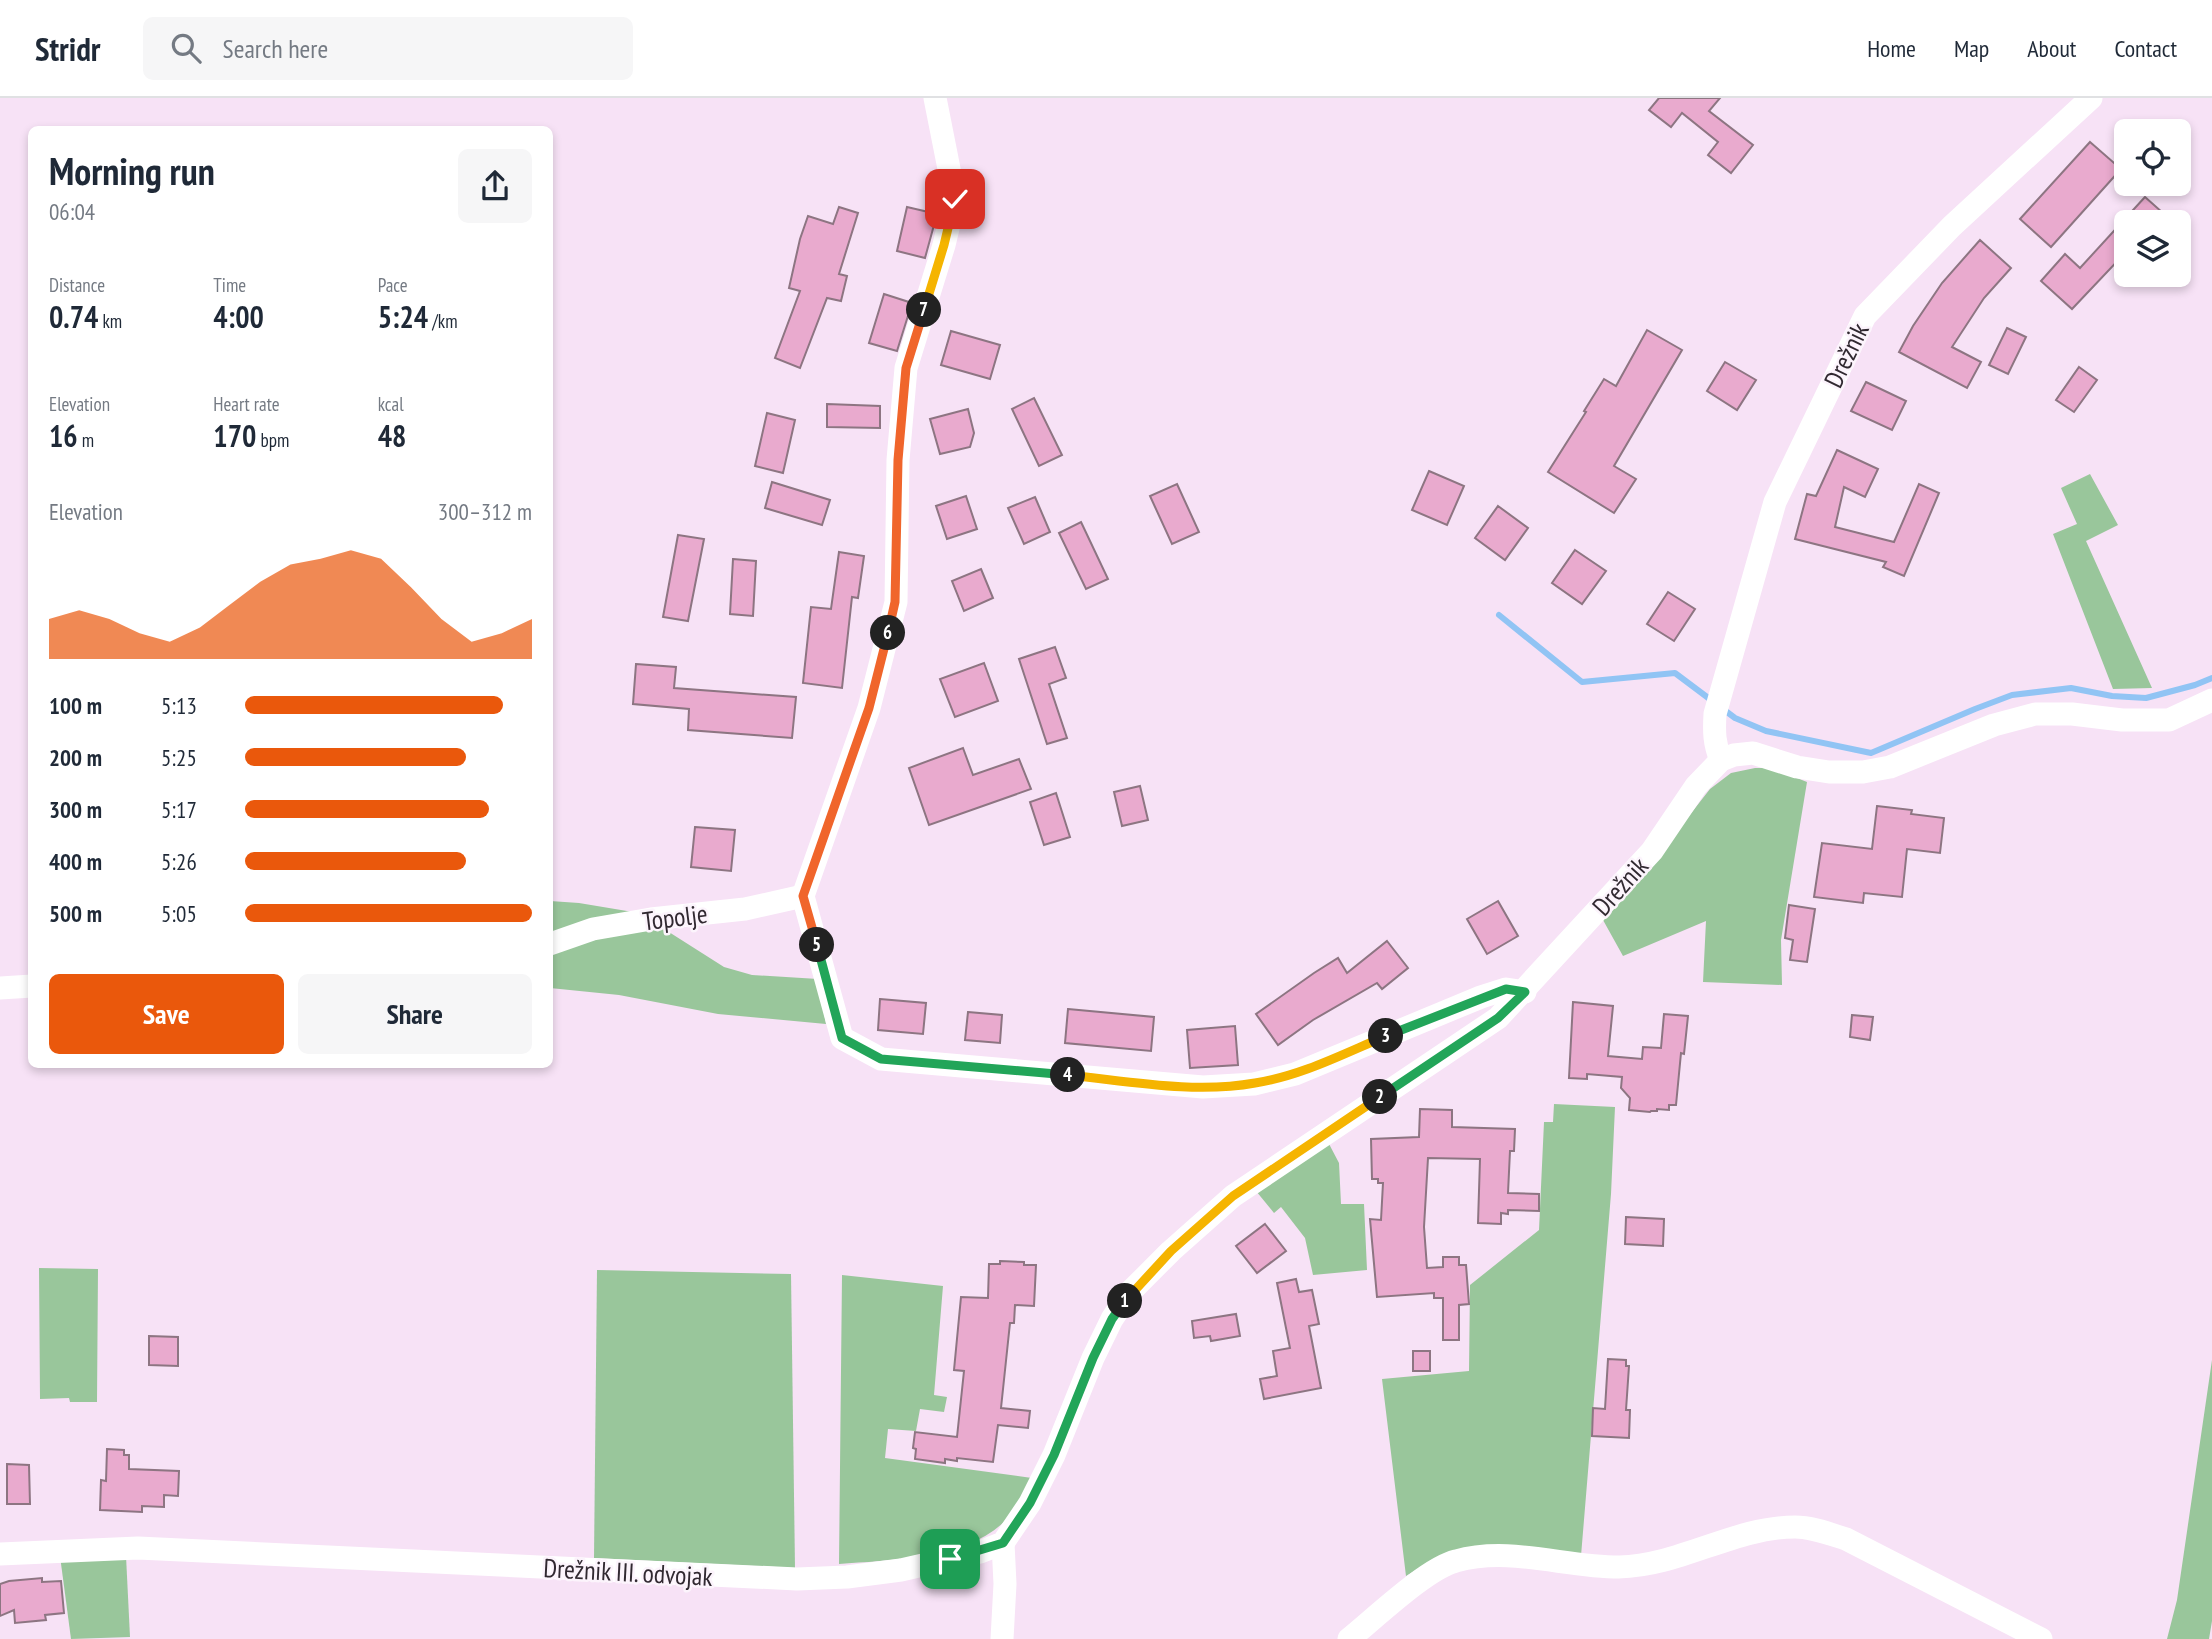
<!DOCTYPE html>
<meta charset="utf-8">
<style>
body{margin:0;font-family:"PT Sans Narrow",sans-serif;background:#f6f6f7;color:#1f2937;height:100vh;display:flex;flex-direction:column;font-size:26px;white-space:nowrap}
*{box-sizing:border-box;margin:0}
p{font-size:23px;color:#747a83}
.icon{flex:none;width:38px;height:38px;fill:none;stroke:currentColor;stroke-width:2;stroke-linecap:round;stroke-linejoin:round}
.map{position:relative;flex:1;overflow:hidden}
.details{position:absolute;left:28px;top:28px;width:525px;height:942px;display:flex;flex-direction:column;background:#fff;border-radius:10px;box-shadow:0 4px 10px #0003}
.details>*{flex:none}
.fabs{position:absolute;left:2114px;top:21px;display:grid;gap:14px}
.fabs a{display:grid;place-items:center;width:77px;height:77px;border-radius:10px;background:#fff;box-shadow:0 4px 10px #0003;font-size:35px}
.pin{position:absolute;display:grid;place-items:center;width:60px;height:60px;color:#fff;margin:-30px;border-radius:14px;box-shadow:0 4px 10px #0006}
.km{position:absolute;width:35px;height:35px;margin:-18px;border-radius:50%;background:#222;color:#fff;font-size:19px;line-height:35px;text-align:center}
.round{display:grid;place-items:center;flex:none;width:74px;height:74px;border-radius:10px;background:#f6f6f7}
.overview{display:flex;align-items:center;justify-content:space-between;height:119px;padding:0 21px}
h1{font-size:38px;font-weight:700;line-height:52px}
.figures{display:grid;grid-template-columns:repeat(3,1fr);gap:10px;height:119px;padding:7px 21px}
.figures div{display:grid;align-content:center}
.figures b{font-size:30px;font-weight:700}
.figures small{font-size:19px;font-weight:400}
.figures p{font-size:19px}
.chart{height:196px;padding:14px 21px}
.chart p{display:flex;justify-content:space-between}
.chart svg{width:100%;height:126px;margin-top:7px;fill:#ea580c;opacity:.7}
.action{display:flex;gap:14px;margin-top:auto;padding:14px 21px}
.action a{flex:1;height:80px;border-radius:10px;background:#ea580c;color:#fff;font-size:28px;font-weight:700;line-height:80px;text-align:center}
.action a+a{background:#f6f6f7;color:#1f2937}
ul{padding:0 21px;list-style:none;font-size:23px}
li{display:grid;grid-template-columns:112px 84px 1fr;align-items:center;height:52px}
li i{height:18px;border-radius:9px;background:#ea580c}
header{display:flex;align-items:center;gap:42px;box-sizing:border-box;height:98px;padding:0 35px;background:#fff;border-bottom:2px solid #e0e1e3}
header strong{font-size:33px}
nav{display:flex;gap:38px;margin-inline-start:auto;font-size:24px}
.search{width:490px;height:63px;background:#f6f6f7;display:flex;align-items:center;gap:18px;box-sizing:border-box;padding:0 24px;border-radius:10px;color:#747a83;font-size:26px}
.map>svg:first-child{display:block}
.green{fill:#99c69b}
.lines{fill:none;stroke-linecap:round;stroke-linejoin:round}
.stream{stroke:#91c4f4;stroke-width:6}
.building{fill:#e9aace;stroke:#8d7582;stroke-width:2}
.minor{stroke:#fff;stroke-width:23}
.split-1-casing{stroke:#fff;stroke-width:14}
.split-2-casing{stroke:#fff;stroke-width:14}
.split-3-casing{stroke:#fff;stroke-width:14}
.split-4-casing{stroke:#fff;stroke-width:14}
.split-5-casing{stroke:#fff;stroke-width:14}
.split-6-casing{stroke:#fff;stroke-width:14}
.split-7-casing{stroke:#fff;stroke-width:14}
.split-8-casing{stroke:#fff;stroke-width:14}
.split-1{stroke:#22a559;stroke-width:9}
.split-2{stroke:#f5b400;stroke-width:9}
.split-3{stroke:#22a559;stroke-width:9}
.split-4{stroke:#f5b400;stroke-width:9}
.split-5{stroke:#22a559;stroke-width:9}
.split-6{stroke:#f0652b;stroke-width:9}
.split-7{stroke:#f0652b;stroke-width:9}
.split-8{stroke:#f5b400;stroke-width:9}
.labels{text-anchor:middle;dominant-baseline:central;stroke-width:5;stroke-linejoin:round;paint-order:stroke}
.street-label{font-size:26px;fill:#312931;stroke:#fcf4fc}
</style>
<header>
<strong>Stridr</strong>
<div class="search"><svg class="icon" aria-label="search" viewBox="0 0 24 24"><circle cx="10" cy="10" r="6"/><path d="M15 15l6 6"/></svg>Search here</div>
<nav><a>Home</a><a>Map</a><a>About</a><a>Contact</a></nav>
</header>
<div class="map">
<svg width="2212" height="1541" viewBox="0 0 2212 1541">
<rect width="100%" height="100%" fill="#f7e2f6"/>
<g class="green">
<path d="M 2090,376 L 2118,427 L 2086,443 L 2152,590 L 2113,591 L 2053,436 L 2077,426 L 2061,390 Z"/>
<path d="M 1755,670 L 1772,670 L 1807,684 L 1781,842 L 1782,887 L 1703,884 L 1706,823 L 1623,858 L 1603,822 L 1638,783 L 1710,691 L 1731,675 Z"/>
<path d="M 550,803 L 579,805 L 639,815 L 724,869 L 752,877 L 818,881 L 826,926 L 718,916 L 619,897 L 550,890 Z"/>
<path d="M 1554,1006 L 1615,1009 L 1611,1096 L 1581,1458 L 1429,1464 L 1406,1478 L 1382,1281 L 1469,1273 L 1470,1187 L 1539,1132 L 1544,1024 L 1553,1024 Z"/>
<path d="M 1328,1044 L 1339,1065 L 1341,1106 L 1364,1106 L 1367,1172 L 1313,1177 L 1305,1140 L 1281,1109 L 1274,1115 L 1256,1093 Z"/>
<path d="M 39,1170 L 98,1171 L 97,1304 L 70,1304 L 69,1300 L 40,1301 Z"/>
<path d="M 597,1172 L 791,1176 L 795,1470 L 594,1460 Z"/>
<path d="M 842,1177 L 943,1188 L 934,1297 L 947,1299 L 944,1314 L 920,1311 L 916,1333 L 888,1331 L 885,1360 L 1032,1380 C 1025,1395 1017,1410 1006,1422 C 968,1461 890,1462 839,1466 Z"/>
<path d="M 2212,1262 L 2212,1523 L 2209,1541 L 2167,1541 L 2177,1502 Z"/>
<path d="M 60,1458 L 126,1458 L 130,1539 L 71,1541 Z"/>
</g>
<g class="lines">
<g class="stream">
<path d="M 1499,517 L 1582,584 L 1675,575 L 1715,605"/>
<path d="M 1723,611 L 1735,620 L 1766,633 L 1871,655 L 1975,611 L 2012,597 L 2071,590 L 2112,598 L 2146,600 L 2195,587 L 2212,580"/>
</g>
</g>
<g class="building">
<path d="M 1659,0 L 1720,0 L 1709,13 L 1753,47 L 1731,75 L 1708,57 L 1718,44 L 1682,15 L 1671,29 L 1649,12 Z"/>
<path d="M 2090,44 L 2121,71 L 2051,149 L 2020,121 Z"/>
<path d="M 2145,99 L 2163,115 L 2154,124 L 2126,124 L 2126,154 L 2072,211 L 2041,183 L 2065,156 L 2080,170 Z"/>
<path d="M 839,109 L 858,115 L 839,176 L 847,178 L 841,203 L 827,200 L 800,270 L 775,260 L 800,193 L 789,190 L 800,141 L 808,118 L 833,126 Z"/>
<path d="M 907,109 L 937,116 L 925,160 L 897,153 Z"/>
<path d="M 1980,142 L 2011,170 L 1984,200 L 1952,249 L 1981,264 L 1967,290 L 1899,254 L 1913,228 L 1942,185 Z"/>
<path d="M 884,196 L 912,205 L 897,253 L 869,245 Z"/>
<path d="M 2007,230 L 2026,239 L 2008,276 L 1989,267 Z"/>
<path d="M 1647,232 L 1682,252 L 1614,368 L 1636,381 L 1614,415 L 1548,374 L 1586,314 L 1584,313 L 1604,281 L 1616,288 Z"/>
<path d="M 951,233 L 1000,247 L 990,281 L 941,267 Z"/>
<path d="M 1725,264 L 1756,282 L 1737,312 L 1707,293 Z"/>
<path d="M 2079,269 L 2097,282 L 2074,314 L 2056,302 Z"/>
<path d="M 1866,284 L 1906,303 L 1892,332 L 1851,313 Z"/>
<path d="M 1034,300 L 1062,357 L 1039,368 L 1012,311 Z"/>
<path d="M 827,306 L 880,308 L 880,330 L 827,329 Z"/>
<path d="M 968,311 L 974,335 L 970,349 L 940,356 L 930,321 Z"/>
<path d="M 767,315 L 795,322 L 783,375 L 755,368 Z"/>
<path d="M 1837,352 L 1878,371 L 1865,399 L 1844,389 L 1835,429 L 1894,444 L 1919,386 L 1939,395 L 1904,478 L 1883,469 L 1886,464 L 1795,441 L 1807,396 L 1816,398 Z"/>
<path d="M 1429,373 L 1464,388 L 1447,427 L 1412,412 Z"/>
<path d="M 772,384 L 830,402 L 822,427 L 765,410 Z"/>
<path d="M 1177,386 L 1199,434 L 1172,446 L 1150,398 Z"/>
<path d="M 966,398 L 977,431 L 947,441 L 936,408 Z"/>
<path d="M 1035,399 L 1050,434 L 1024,446 L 1008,410 Z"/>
<path d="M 1498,408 L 1528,430 L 1505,462 L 1475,440 Z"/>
<path d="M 1081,424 L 1108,481 L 1086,491 L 1059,435 Z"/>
<path d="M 678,437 L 704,441 L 688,523 L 663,519 Z"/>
<path d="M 1575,452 L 1606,473 L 1582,506 L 1552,485 Z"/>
<path d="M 839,454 L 864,458 L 858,500 L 852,499 L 842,590 L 803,585 L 811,509 L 831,511 Z"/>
<path d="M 733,461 L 756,463 L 753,518 L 730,516 Z"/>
<path d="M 981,471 L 993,500 L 964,513 L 952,483 Z"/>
<path d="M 1668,494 L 1695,511 L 1674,543 L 1647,526 Z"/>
<path d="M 1055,549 L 1066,580 L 1049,586 L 1067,640 L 1047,646 L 1019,561 Z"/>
<path d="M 984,565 L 998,603 L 955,619 L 940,581 Z"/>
<path d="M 636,566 L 676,569 L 674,590 L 796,599 L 792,640 L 688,632 L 689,611 L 633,606 Z"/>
<path d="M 963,650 L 973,677 L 1019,661 L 1031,691 L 929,727 L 909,670 Z"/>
<path d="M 1140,688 L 1148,722 L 1122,728 L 1114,694 Z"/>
<path d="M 1056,695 L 1070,739 L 1044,747 L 1030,704 Z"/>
<path d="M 1877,708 L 1912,712 L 1911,716 L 1944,720 L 1940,755 L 1907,751 L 1902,799 L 1864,795 L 1863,805 L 1814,799 L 1822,745 L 1872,751 Z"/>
<path d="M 695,729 L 735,732 L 731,773 L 691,769 Z"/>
<path d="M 1498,803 L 1518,838 L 1487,856 L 1467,821 Z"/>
<path d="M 1789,807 L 1815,811 L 1807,864 L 1790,862 L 1793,842 L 1785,840 Z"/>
<path d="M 1387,843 L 1408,870 L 1382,891 L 1377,885 L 1313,922 L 1278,947 L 1256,916 L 1314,875 L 1338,860 L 1347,875 Z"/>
<path d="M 880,901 L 926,905 L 923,936 L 878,932 Z"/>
<path d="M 1573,904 L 1613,908 L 1608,958 L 1642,961 L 1643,949 L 1661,950 L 1664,916 L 1688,918 L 1684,956 L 1681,955 L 1676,1007 L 1669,1007 L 1669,1012 L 1657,1011 L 1657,1013 L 1651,1013 L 1650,1014 L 1629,1012 L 1630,1000 L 1621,990 L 1622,979 L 1587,976 L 1587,981 L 1569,980 Z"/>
<path d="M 1068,911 L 1154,919 L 1151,953 L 1065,945 Z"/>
<path d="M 968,914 L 1002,917 L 1000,945 L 965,942 Z"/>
<path d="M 1852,917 L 1873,919 L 1870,942 L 1850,939 Z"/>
<path d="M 1235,928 L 1238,967 L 1190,970 L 1187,932 Z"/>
<path d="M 1420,1011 L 1452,1012 L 1452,1029 L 1515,1031 L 1514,1053 L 1510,1053 L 1508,1095 L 1539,1096 L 1539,1113 L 1508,1112 L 1508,1116 L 1501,1115 L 1501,1126 L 1478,1125 L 1480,1061 L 1428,1060 L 1424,1129 L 1427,1170 L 1443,1169 L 1443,1159 L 1459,1159 L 1459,1167 L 1466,1167 L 1469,1206 L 1459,1207 L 1459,1242 L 1443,1242 L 1443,1200 L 1434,1200 L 1434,1195 L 1377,1199 L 1370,1121 L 1381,1122 L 1383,1085 L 1378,1085 L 1378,1081 L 1372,1081 L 1371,1041 L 1419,1039 Z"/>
<path d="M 1626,1119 L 1664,1121 L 1663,1148 L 1625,1146 Z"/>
<path d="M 1265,1126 L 1286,1153 L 1257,1175 L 1236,1148 Z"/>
<path d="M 1000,1163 L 1024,1164 L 1024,1167 L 1036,1167 L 1034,1208 L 1015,1207 L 1014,1225 L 1010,1225 L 1001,1310 L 1030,1313 L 1028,1330 L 998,1327 L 993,1364 L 957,1360 L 957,1363 L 945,1361 L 945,1365 L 915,1361 L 916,1351 L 913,1350 L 915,1334 L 957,1339 L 964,1273 L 954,1272 L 961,1199 L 988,1200 L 989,1166 L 1000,1166 Z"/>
<path d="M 1296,1181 L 1299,1194 L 1312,1192 L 1319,1226 L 1309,1228 L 1321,1290 L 1264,1301 L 1260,1281 L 1277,1278 L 1273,1253 L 1290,1250 L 1277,1185 Z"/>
<path d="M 1236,1216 L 1240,1238 L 1211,1243 L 1210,1238 L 1194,1240 L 1192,1223 Z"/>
<path d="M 149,1238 L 178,1239 L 178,1268 L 149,1267 Z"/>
<rect x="1413" y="1253" width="17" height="20"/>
<path d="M 1608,1261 L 1626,1262 L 1626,1268 L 1629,1268 L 1626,1312 L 1630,1312 L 1629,1340 L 1592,1338 L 1593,1310 L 1605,1311 Z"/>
<path d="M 107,1351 L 124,1352 L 124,1357 L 129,1357 L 129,1371 L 179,1373 L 178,1398 L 164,1397 L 164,1409 L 142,1408 L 142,1414 L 100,1412 L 101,1382 L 106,1383 Z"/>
<path d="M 7,1366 L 29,1367 L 30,1406 L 7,1406 Z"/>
<path d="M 42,1480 L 42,1484 L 61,1483 L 64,1515 L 45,1517 L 46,1522 L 15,1525 L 14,1512 L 0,1518 L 0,1486 L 9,1483 Z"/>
</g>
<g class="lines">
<g class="minor">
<path d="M 935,0 L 955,101 L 944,147 L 906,270 L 898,362 L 896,504 L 869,610 L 803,798 L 842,940 L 881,961 L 1203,989 L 1254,986 L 1295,976 L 1481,899 L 1506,891 L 1525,894"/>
<path d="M 1721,662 C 1714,646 1714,633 1715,616 L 1775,404 L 1865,218 L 1952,128 L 2091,0"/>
<path d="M 550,846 L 593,831 L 651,821 L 745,811 L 803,798"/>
<path d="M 0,890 L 32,888"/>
<path d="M 0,1456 L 138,1450 L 797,1481 L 847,1479 L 901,1472 L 980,1454 L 1003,1445 L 1030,1405 L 1054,1357 L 1093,1260 L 1112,1221 L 1130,1194 L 1171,1153 L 1233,1098 L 1498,920 L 1652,753 L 1696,688 L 1721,662 L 1734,657 L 1753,655 L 1797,669 L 1829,674 L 1863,674 L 1890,669 L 1994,627 L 2035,616 L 2072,616 L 2122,622 L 2169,622 L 2212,602"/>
<path d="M 1002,1541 L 1005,1486 L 1003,1445"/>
<path d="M 1349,1541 C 1374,1521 1427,1470 1456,1463 C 1510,1448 1564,1469 1619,1469 C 1680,1468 1734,1429 1795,1429 C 1812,1429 1830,1436 1846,1441 L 2041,1541"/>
</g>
</g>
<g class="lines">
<defs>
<path id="split-1" d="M 950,1461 L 1003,1445 L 1030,1405 L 1054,1357 L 1093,1260 L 1112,1221 L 1125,1203"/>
<path id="split-2" d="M 1125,1203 L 1171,1153 L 1233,1098 L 1380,999"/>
<path id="split-3" d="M 1380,999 L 1498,920 L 1525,894 L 1506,891 L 1386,938"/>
<path id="split-4" d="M 1068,977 C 1128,983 1194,996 1255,985 C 1301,978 1343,956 1386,938"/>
<path id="split-5" d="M 817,847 L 842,940 L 881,961 L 1068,977"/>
<path id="split-6" d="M 817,847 L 803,798 L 869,610 L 888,535"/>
<path id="split-7" d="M 888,535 L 895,504 L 898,362 L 906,270 L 924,212"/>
<path id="split-8" d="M 924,212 L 944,147 L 955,101"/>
</defs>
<use href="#split-1" class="split-1-casing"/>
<use href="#split-2" class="split-2-casing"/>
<use href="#split-3" class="split-3-casing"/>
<use href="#split-4" class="split-4-casing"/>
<use href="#split-5" class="split-5-casing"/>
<use href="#split-6" class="split-6-casing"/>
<use href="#split-7" class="split-7-casing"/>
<use href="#split-8" class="split-8-casing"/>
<use href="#split-1" class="split-1"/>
<use href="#split-2" class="split-2"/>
<use href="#split-3" class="split-3"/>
<use href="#split-4" class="split-4"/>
<use href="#split-5" class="split-5"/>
<use href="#split-6" class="split-6"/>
<use href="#split-7" class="split-7"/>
<use href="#split-8" class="split-8"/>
</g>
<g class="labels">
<g class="street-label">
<text transform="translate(1846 257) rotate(-64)">Drežnik</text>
<text transform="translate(1620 788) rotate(-48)">Drežnik</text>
<text transform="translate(675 819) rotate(-7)">Topolje</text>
<text transform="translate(628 1474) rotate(3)">Drežnik III. odvojak</text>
</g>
</g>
</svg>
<div class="fabs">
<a><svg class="icon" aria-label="locate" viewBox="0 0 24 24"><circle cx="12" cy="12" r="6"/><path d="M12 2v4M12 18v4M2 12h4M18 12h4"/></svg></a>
<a><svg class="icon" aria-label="layers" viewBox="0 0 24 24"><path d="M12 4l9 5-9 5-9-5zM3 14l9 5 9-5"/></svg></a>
</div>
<div class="pin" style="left:950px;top:1461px;background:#1e9e55"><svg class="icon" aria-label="arrive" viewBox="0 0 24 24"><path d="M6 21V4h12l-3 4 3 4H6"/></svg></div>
<div class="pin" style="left:955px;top:101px;background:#d93025"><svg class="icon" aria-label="check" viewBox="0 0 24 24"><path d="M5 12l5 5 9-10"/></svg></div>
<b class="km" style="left:1125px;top:1203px">1</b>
<b class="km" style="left:1380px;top:999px">2</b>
<b class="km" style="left:1386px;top:938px">3</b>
<b class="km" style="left:1068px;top:977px">4</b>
<b class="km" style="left:817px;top:847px">5</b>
<b class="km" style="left:888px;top:535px">6</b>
<b class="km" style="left:924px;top:212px">7</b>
<section class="details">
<div class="overview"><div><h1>Morning run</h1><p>06:04</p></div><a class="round"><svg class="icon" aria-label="share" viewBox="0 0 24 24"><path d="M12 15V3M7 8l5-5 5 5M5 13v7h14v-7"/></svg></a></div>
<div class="figures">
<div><p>Distance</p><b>0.74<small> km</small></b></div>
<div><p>Time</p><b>4:00</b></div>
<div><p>Pace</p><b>5:24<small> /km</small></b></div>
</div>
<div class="figures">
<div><p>Elevation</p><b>16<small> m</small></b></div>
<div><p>Heart rate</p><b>170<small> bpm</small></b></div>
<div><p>kcal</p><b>48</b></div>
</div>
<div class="chart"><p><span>Elevation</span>300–312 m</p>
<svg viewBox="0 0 160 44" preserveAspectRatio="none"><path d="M0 44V30L10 27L20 30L30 35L40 38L50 33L60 25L70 17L80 11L90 9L100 6L110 9L120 19L130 30L140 38L150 35L160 30V44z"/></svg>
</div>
<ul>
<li><b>100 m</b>5:13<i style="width:90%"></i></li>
<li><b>200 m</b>5:25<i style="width:77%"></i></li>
<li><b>300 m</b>5:17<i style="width:85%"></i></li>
<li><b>400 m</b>5:26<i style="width:77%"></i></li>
<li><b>500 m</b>5:05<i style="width:100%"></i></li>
</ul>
<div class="action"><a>Save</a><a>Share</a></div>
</section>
</div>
